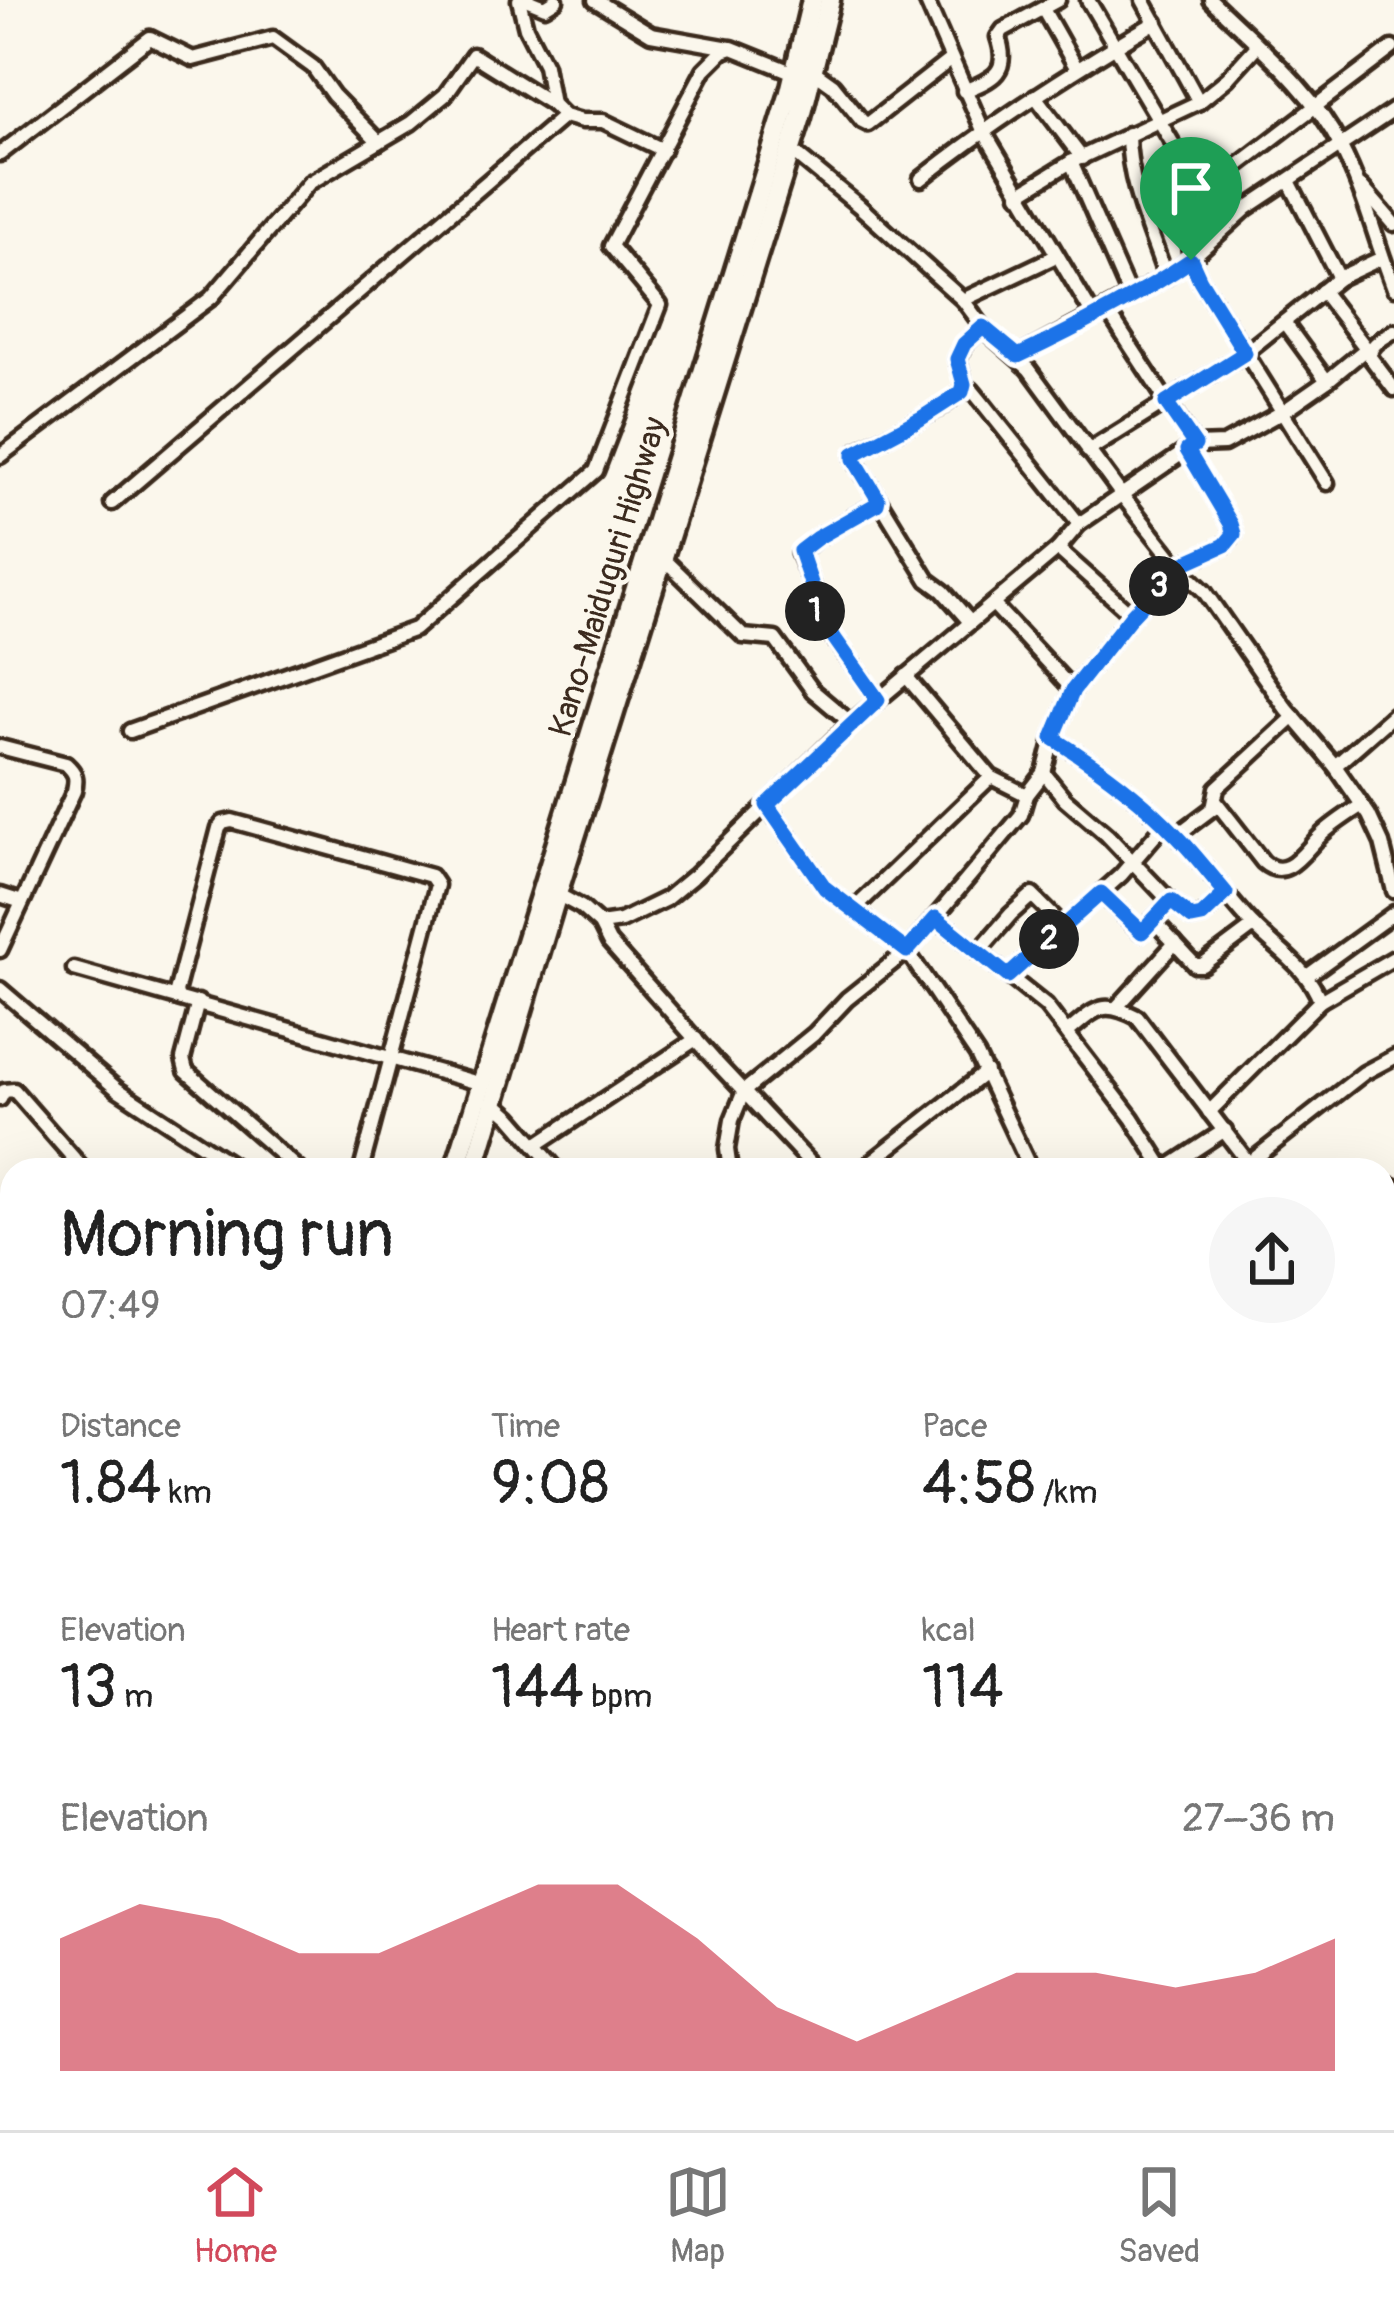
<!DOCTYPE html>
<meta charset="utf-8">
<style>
body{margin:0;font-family:Pangolin,sans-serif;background:#f6f6f6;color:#222;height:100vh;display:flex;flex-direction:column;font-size:45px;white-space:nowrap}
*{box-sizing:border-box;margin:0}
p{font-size:39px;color:#767676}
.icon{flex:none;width:66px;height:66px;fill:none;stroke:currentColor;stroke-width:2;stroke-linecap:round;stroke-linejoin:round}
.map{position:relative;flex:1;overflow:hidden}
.sheet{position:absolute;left:0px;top:1158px;width:1395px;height:972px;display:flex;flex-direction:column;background:#fff;border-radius:36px 36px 0 0;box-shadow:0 12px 48px #0002}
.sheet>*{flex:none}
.pin{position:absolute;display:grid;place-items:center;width:102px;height:102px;color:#fff;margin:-123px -51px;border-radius:50% 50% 50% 0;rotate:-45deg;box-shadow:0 0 12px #0007}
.pin .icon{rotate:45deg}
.km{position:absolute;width:60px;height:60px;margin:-30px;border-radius:50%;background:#222;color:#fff;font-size:33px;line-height:60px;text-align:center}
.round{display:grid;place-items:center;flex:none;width:126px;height:126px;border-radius:63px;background:#f6f6f6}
.head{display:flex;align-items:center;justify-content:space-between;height:204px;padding:0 60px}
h1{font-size:66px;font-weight:600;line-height:90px}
.figures{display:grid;grid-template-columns:repeat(3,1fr);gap:18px;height:204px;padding:12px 60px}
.figures div{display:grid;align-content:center}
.figures b{font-size:60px;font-weight:600}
.figures small{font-size:33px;font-weight:400}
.figures p{font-size:33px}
.chart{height:336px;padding:24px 60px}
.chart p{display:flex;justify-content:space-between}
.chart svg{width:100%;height:216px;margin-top:12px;fill:#d1495b;opacity:.7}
.dock{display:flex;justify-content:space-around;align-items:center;height:168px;border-top:3px solid #e0e0e0;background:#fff;font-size:33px;color:#767676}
.dock a{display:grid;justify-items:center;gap:6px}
.dock .on{color:#d1495b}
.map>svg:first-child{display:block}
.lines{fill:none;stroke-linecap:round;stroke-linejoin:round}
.minor-casing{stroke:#3b2a1e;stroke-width:21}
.highway-casing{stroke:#3b2a1e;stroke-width:27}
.minor{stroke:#fbf7ec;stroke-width:12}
.highway{stroke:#fbf7ec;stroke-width:18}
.route-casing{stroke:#fff;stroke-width:24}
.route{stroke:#1a73e8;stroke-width:15}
.labels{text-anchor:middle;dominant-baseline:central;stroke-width:9;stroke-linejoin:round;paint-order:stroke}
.street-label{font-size:33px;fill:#3b2a1e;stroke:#fbf7ec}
</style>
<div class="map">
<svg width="1394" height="2130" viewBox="0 0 1394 2130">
<rect width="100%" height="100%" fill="#fbf7ec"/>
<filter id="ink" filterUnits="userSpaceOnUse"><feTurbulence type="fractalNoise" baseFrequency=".00833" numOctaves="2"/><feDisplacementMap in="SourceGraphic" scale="24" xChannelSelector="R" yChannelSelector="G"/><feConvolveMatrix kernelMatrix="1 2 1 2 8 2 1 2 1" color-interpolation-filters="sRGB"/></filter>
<g filter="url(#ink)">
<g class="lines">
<defs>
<g id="minor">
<path d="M 519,0 L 526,28 L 545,65 L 552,104 L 564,116 L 582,121 L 603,121 L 663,150"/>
<path d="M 528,0 L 545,7 L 556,0"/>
<path d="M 595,0 L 651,34 L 730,48"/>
<path d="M 926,0 L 983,130 L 1094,317"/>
<path d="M 1088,0 L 1173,144 L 1191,259 L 1200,280 L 1327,483"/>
<path d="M 1143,0 L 1199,102"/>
<path d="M 1211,0 C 1257,45 1312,89 1341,147 C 1364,191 1376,242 1394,288"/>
<path d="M 1043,9 L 1077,69"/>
<path d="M 812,70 L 833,85 L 862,121 L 868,124 L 951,59"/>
<path d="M 964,91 C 994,79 1010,72 998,37 L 1003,30 L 1058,0"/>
<path d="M 1035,96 L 1082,158"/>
<path d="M 1128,134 C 1128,183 1150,231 1166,277"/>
<path d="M 791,150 L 859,206 L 963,300 L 986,331 L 1029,369 L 1121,494 L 1178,566 L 1204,591 L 1285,707 L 1335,766 L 1369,815 L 1382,843 L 1394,891"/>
<path d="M 0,154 L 150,38 L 193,59 L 273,38 L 313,67 L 333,95 L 379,142"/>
<path d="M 1071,162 L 1130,297"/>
<path d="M 921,179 C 995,120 1074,70 1156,22"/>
<path d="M 1289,181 L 1339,278"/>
<path d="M 1362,187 L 1394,224"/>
<path d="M 1019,194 L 1071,162 L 1199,102 L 1227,79 L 1257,46"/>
<path d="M 1181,201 L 1220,179 L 1392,48"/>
<path d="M 1322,291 L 1369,352"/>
<path d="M 963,300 L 1056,256"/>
<path d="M 1107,310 L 1195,445"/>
<path d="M 1284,322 L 1327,381"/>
<path d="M 1394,331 C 1384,338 1369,344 1370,357 L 1394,389"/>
<path d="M 1018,356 L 1166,277 L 1191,259 L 1247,208 L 1394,110"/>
<path d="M 963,387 L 972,390 L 981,401 L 1079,524"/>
<path d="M 1088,451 L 1245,353 L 1339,278 L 1382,258"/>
<path d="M 0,456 L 211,298 L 309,183 L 411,123 L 445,95 L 473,55 L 552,104"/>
<path d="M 112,503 L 564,116"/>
<path d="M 1058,549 L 1132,615"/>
<path d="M 663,558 L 743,636 L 775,639 L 813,691 L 851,723"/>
<path d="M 993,604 L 1073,690"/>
<path d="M 970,622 L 943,591 L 928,580 L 854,459 L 856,452 C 874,442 959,403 963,387 C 965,380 959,366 957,359 L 965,344 L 983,327"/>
<path d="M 906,676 L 991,777 L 1027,795"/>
<path d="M 878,700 L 810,605 L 810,600 L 815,592 L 799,554 L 817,538 L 879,502"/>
<path d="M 130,731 L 415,629 L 596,471 L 660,305 L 611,246 L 704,70 L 723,51 L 732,48 L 794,73"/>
<path d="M 1053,738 C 1097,766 1140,797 1176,835 C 1204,863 1226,897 1254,926 C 1277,950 1308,968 1320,1001 L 1209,1112"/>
<path d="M 0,747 L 66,764 C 76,773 77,778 74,791 L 0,950"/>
<path d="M 1335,766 L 1394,714"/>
<path d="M 1044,773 L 1065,799 L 1107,835 L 1168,899 L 1192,918 L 1202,916 L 1226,893"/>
<path d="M 1216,802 L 1263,862 C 1287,883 1304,851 1320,836 C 1332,824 1348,814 1362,805"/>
<path d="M 767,805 L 825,888 L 907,951 L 977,1055 L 1031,1170"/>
<path d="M 1177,835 L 1213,808 L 1217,788 L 1294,717"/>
<path d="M 1101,893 L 1141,932 L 1171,901"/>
<path d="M 557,894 L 581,907 L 600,924 L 609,942 L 713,1059 L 817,1170"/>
<path d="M 0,895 L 22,902"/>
<path d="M 853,910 L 991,777"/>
<path d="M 936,918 L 1046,1006 L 1132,1118 L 1165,1170"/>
<path d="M 1154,921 L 1195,965 L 1202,965 L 1254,926"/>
<path d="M 600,924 L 621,921 L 666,899 L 695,875 L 851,723 L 1058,549 L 1079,524 L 1187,450 L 1195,445 L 1224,444 L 1284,411 L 1327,381 L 1367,348"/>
<path d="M 978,952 L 1011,914 L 1032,895 L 1063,926"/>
<path d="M 74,969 L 482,1084"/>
<path d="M 1008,976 L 1121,875 L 1165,824"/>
<path d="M 1307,976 L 1394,913"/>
<path d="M 0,989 L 117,1089 L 240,1170"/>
<path d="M 175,996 L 219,828 L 223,823 L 232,821 L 431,876 L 437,885 L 361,1170"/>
<path d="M 1320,1001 L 1394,958"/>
<path d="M 198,1002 L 183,1059 L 186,1071 L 299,1170"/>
<path d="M 1117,1007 L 1175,943"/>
<path d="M 1068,1032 C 1096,1009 1101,999 1137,1017 L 1254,1170"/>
<path d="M 0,1099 L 4,1091 L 14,1090 L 84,1170"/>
<path d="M 495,1103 L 511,1117 L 557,1170"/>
<path d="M 536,1145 L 696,1039"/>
<path d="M 1249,1163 L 1364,1073 L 1394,1057"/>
<path d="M 730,1170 L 727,1149 L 732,1120 L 744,1091 L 814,1034 L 847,999 L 907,951 L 1021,815 L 1027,795 L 1044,773 L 1053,738 L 1073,690 L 1132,615 L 1178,566 L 1225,545 L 1234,534 L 1231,524 L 1187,450"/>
<path d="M 861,1170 L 986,1072"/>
<path d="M 1164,1170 L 1225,1130"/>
<path d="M 1383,1192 L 1394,1186"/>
<path d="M 0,1225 L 12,1238"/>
<path d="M 1383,1323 L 1391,1318"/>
<path d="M 0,1341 L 12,1318"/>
<path d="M 1383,1376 L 1394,1391"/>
<path d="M 0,1465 L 12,1479"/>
<path d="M 1383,1517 L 1394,1509"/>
<path d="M 0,1564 L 12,1577"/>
<path d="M 1383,1564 L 1394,1568"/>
<path d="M 0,1631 L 12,1619"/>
<path d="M 1383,1657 L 1394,1630"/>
<path d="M 1383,1710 L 1394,1718"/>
<path d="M 1383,1756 L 1394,1735"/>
<path d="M 1383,1809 L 1394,1807"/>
<path d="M 1383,1907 L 1394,1899"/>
<path d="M 1383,1923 L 1394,1924"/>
<path d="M 1383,1956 L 1394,1999"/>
<path d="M 275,2118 L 300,2130"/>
<path d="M 652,2118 L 678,2130"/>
<path d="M 876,2118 L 907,2130"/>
<path d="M 1324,2118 L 1338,2130"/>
<path d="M 740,2126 L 764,2118"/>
<path d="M 452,2130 L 458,2118"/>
<path d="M 542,2130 L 547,2118"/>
<path d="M 935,2130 L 939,2118"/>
<path d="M 1010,2130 L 1013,2118"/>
<path d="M 1090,2130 L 1094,2118"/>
<path d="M 1166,2130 L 1168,2118"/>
<path d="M 1250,2130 L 1253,2118"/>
<path d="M 1388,2130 L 1394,2126"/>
</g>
<g id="highway">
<path d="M 455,1170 L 789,96 L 812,0"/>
<path d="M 474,1170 L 557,894 L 801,117 L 830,0"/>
<path d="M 31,2130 L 37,2118"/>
<path d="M 58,2130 L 63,2118"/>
</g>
</defs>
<use href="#minor" class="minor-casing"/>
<use href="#highway" class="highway-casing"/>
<use href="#minor" class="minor"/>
<use href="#highway" class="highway"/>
</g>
</g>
<g class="lines" filter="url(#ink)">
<defs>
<path id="route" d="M 1191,260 L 1200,280 L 1245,353 L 1166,403 L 1195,445 L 1187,450 L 1231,524 L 1234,534 L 1225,545 L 1178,566 L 1132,615 L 1073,690 L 1053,738 C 1097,766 1139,796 1175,834 C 1193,852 1209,873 1226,893 L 1202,916 L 1192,918 L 1171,901 L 1142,932 L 1101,893 L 1008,976 L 936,918 L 907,951 L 825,888 L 767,805 L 878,700 L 811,605 L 810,600 L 814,592 L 800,551 L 817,538 L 877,504 L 878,499 L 854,459 L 854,454 L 920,419 L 962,392 L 964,384 L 957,359 L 964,344 L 983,327 L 1018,356 C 1077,328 1137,297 1191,260 Z"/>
</defs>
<use href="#route" class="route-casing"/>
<use href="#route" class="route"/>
</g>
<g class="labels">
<g class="street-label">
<text transform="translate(608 577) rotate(-73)">Kano-Maiduguri Highway</text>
</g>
</g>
</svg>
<div class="pin" style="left:1191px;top:260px;background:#1e9e55"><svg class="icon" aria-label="arrive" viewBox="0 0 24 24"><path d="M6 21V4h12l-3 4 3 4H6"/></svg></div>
<b class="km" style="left:815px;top:611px">1</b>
<b class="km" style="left:1049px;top:939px">2</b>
<b class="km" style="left:1159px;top:586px">3</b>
<section class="sheet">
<div class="head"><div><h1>Morning run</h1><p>07:49</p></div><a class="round"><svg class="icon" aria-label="share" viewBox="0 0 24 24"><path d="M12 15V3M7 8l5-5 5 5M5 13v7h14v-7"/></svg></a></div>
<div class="figures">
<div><p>Distance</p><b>1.84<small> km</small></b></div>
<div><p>Time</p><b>9:08</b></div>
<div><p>Pace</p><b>4:58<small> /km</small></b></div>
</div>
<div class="figures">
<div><p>Elevation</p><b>13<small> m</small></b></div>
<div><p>Heart rate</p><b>144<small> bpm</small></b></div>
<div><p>kcal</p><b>114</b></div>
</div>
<div class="chart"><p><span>Elevation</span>27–36 m</p>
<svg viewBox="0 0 160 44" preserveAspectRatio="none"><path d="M0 44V17L10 10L20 13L30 20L40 20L50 13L60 6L70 6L80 17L90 31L100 38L110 31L120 24L130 24L140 27L150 24L160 17V44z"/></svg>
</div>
</section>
</div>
<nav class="dock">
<a class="on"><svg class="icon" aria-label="home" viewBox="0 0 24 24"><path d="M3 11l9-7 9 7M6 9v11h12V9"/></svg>Home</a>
<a><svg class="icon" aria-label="map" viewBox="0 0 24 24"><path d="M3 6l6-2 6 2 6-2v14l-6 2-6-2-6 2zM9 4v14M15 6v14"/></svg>Map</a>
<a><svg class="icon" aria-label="saved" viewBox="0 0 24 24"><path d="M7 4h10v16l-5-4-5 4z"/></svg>Saved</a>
</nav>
